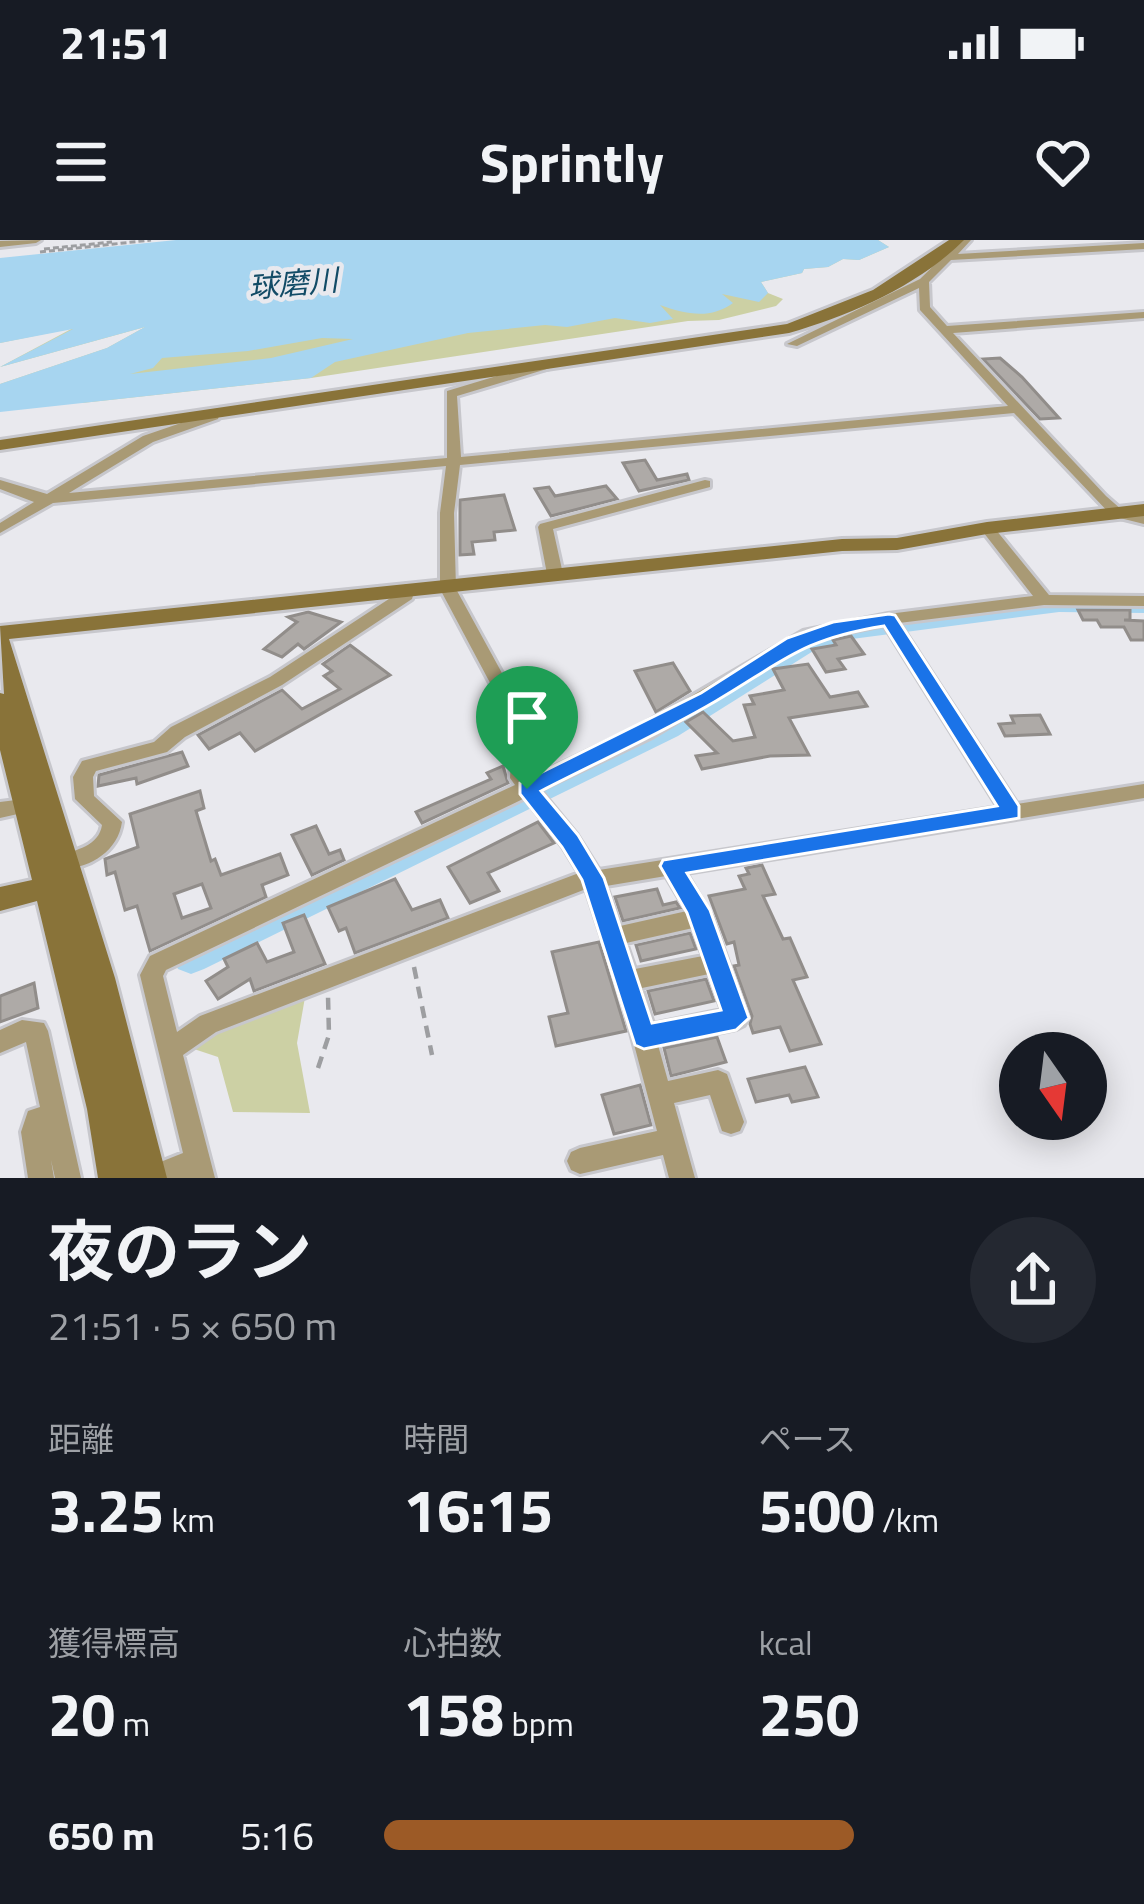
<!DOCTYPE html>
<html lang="ja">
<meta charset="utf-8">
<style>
body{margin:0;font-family:"Titillium Web","Noto Sans JP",sans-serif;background:#242831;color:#f1f3f6;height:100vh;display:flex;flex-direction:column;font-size:45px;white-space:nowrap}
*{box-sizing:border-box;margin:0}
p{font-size:39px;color:#9ea1a6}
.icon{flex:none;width:66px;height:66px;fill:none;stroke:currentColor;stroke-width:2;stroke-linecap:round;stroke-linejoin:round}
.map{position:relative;height:938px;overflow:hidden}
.details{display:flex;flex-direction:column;background:#171b24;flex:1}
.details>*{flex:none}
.needle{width:78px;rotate:166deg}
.controls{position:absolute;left:999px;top:792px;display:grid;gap:24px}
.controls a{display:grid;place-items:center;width:108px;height:108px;border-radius:50%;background:#171b24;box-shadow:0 6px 30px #0003;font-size:60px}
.pin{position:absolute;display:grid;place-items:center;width:102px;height:102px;color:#fff;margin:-123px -51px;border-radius:50% 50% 50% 0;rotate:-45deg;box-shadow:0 0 12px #0007}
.pin .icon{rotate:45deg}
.round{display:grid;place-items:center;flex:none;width:126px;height:126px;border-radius:63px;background:#242831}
.headline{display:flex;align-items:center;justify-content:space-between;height:204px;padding:0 48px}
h1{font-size:66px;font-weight:700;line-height:90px}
.metrics{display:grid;grid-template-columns:repeat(3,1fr);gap:18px;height:204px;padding:12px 48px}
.metrics div{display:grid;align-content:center}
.metrics b{font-size:60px;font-weight:700}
.metrics small{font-size:33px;font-weight:400}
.metrics p{font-size:33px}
ul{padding:0 48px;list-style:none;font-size:39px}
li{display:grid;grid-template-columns:192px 144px 1fr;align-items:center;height:90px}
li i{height:30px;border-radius:15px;background:#9c5a26}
.status{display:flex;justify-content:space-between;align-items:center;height:84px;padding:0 60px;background:#171b24;direction:ltr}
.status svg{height:33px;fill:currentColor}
header{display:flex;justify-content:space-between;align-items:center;height:156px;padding:0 48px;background:#171b24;font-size:54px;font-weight:700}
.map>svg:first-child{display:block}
.green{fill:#ccd0a4}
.water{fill:#a7d5f0;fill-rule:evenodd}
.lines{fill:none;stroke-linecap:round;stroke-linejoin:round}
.river{fill:#a7d5f0;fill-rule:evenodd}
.building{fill:#aeaaa7;stroke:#918d8a;stroke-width:3;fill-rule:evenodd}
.street-casing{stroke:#c7c7cc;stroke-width:6}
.secondary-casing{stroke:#c7c7cc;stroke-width:6}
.path-far1{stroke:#9d9ea1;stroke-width:3;stroke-dasharray:6 3;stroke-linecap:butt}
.path{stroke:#9d9ea1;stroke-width:4.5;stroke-dasharray:12 8;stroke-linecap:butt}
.street{fill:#a99a75;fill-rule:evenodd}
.secondary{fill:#897339;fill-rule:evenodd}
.route{fill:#1a73e8;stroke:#fff;stroke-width:3;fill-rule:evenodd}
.labels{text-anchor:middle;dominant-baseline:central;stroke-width:9;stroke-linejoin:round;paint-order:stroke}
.far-water-label{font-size:30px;font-style:italic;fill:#124b66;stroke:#e9e9ee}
</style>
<div class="status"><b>21:51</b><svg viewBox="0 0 49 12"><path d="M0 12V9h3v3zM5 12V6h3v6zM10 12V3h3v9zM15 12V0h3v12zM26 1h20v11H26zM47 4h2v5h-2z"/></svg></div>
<header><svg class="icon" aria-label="menu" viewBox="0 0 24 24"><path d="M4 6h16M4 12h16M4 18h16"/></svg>Sprintly<svg class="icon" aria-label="heart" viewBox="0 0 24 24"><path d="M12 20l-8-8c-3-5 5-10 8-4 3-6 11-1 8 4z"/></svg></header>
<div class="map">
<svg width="1144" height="938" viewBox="0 0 1144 938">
<rect width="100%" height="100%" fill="#e9e9ee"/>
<g class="green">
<path d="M 720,0 L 902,0 L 878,0 L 889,7 L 859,20 L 843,19 L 828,27 L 804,29 L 802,33 L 761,42 L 768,53 L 783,59 L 776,66 L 719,80 L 688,81 L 311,138 L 82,163 L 69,158 L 109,151 L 0,144 L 107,108 L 145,87 L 0,127 L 73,88 L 0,103 L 0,82 Z"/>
<path d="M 307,746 L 297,803 L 310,873 L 233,872 L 218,817 L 191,808 L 215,791 Z"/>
</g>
<path class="water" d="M 176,0 L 902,0 L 878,0 L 889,7 L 859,20 L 843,19 L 828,27 L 804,29 L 802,33 L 761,42 L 768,53 L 759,62 L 722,54 L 733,63 C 710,80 685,74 660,65 L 673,79 L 650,83 L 615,78 L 567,87 L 545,85 L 468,93 L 335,122 L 311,138 L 0,172 L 0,144 L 107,108 L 145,87 L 0,127 L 73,89 L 0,103 L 0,18 ZM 322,98 L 353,99 L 271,118 L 130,134 L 153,128 L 162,118 L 248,111 Z"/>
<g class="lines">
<path class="river" d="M 1059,356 L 1144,357 L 1144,373 L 1059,372 L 852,399 L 818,408 L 678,496 L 204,729 L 191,734 L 178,729 L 172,718 L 178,707 L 656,480 L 798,396 L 851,381 Z"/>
</g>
<g class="building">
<path d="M 1000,118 L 1022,137 L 1059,178 L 1040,179 L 983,119 Z"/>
<path d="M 645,220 L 657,240 L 687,234 L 689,240 L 639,251 L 623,223 Z"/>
<path d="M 606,246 L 617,259 L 551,276 L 535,249 L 549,247 L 555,256 Z"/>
<path d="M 504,255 L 515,290 L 494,292 L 495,300 L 472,302 L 474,314 L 460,315 L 460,260 Z"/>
<path d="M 1078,370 L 1130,370 L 1130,380 L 1124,380 L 1144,381 L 1144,400 L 1131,400 L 1124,387 L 1101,387 L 1097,380 L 1083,380 Z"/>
<path d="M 308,372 L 341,382 L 304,409 L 298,404 L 282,417 L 264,409 L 297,382 L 288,377 Z"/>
<path d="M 851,396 L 864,414 L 838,419 L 845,429 L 826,432 L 812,409 L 836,405 L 833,400 Z"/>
<path d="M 350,405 L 390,435 L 255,511 L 240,493 L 209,509 L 198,495 L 282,450 L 302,469 L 340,449 L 324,436 L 332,431 L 323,424 Z"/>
<path d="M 673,423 L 690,451 L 656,472 L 635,431 Z"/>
<path d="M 808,424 L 830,457 L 858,452 L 867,466 L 789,478 L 809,515 L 770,516 L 702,529 L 696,516 L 717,513 L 686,482 L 703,472 L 733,501 L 755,497 L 744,465 L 754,464 L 750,456 L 784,450 L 773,429 Z"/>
<path d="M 1040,475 L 1050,494 L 1005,496 L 999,484 L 1014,483 L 1011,476 Z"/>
<path d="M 182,512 L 188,526 L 137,544 L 136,538 L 98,546 L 99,535 Z"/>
<path d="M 503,526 L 508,543 L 422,583 L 416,572 L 491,539 L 487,533 Z"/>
<path d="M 200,551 L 204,568 L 196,571 L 211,621 L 215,619 L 221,635 L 280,614 L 288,635 L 262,645 L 266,657 L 150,711 L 137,666 L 125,670 L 115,632 L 107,635 L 105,619 L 138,607 L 130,574 ZM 202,644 L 211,668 L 182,678 L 174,654 Z"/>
<path d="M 538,582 L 554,603 L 488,633 L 499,651 L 470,663 L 448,627 Z"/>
<path d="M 316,586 L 329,614 L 340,610 L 344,620 L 312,635 L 292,595 Z"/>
<path d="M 762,625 L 775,654 L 763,656 L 783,699 L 790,698 L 807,737 L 793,740 L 821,804 L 790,811 L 780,787 L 753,793 L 750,784 L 752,776 L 734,726 L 739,725 L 734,702 L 727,704 L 709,656 L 745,649 L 739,636 L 749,634 L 746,628 Z"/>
<path d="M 395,639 L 412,670 L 440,660 L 448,678 L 355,713 L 346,688 L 339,691 L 328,667 Z"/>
<path d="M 657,649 L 663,665 L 676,662 L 680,668 L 623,681 L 615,657 Z"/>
<path d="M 304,675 L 325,724 L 254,751 L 250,739 L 218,759 L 206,741 L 228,727 L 224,719 L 257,703 L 267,722 L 294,712 L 283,683 Z"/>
<path d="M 690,693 L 696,709 L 641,721 L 636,705 Z"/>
<path d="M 599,702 L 626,791 L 556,806 L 549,777 L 568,773 L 552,712 Z"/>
<path d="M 706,739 L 714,761 L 655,774 L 648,751 Z"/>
<path d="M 34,743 L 38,768 L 0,782 L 0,756 Z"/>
<path d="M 717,797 L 726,822 L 671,836 L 664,808 Z"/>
<path d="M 805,827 L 818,857 L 792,862 L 789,855 L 756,862 L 748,839 Z"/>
<path d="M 640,845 L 651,885 L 614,894 L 602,855 Z"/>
</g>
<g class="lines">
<defs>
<g id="street">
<path d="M 41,0 L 36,3 L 0,7 L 0,1 Z"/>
<path d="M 960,0 L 971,0 L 958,14 L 1144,3 L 1144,9 L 951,20 L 929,42 L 930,67 L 947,86 L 1144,72 L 1144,78 L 953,93 L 1106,256 L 1122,270 L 1144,276 L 1144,284 L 1112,276 L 1014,173 L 460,225 L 454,273 L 456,349 L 531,486 L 531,538 L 638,487 L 803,391 L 888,374 L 1033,356 L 980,288 L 982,285 L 992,285 L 1049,355 L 1144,356 L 1144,366 L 1044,365 L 899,383 L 1017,564 L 1144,544 L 1144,558 L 686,633 L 712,677 L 748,778 L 744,785 L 736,789 L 658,805 L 668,841 L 718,830 L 727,834 L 744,882 L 740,891 L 731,894 L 722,891 L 710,855 L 674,863 L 695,938 L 669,938 L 663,915 L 580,934 L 571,930 L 567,921 L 571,912 L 580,908 L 657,891 L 622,759 L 586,649 L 216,792 L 183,815 L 215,938 L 139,938 L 143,929 L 183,913 L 140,735 L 150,716 L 515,545 L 510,538 L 513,486 L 440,349 L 440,273 L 446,226 L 53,263 L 0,293 L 0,283 L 34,262 L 0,249 L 0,240 L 47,254 L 143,196 L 213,172 L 219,176 L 218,179 L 153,202 L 69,253 L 447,218 L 447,151 L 546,121 L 550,122 L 550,128 L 457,156 L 461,217 L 1008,166 L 920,70 L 919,48 L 797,106 L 787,104 L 920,39 ZM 884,385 L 998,567 L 599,630 L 577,595 L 540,550 L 652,497 L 814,399 ZM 525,558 L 563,607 L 579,633 L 200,776 L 177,792 L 163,736 L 166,730 ZM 666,636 L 687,671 L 620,686 L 606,646 ZM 693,688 L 703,716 L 635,729 L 626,703 ZM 709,734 L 722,770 L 653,784 L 642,748 Z"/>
<path d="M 705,240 L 710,241 L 710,247 L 553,289 L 563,334 L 555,339 L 547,334 L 538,287 L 540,284 Z"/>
<path d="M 407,344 L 415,349 L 412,359 L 282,445 L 185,497 L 167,512 L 96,531 L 93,537 L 94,556 L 122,582 C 118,612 87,631 58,628 L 55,622 L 58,616 C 76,610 99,606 102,585 L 75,559 L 73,537 L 82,521 L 154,502 L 171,487 L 270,437 L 398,353 L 401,346 Z"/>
<path d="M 24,559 L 31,561 L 34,566 L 31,571 L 0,578 L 0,562 Z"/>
<path d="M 22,780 L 44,783 L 48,791 L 81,938 L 55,938 L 51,920 L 54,938 L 28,938 L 21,892 L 28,871 L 40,867 L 26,802 L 0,813 L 0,790 Z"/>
</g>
<g id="secondary">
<path d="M 949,0 L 964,0 C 918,46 851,75 789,93 L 0,210 L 0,200 L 787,84 L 873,50 Z"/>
<path d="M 1144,264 L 1144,276 L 987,294 L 897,310 L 842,311 L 9,399 L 115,738 L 167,938 L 98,938 L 87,869 L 37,661 L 0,671 L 0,647 L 32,640 L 0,510 L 0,453 L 4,454 L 0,386 L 842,299 L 897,298 L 987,282 Z"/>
</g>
</defs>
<use href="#street" class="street-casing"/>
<use href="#secondary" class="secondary-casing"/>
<g class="path-far1">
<path d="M 44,9 L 112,2"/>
<path d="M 40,12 L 151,0"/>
</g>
<g class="path">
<path d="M 414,727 L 432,815"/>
<path d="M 318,828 L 329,795 L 328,756"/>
</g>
<use href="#street" class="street"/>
<use href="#secondary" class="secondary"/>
</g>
<path class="route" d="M 889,374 L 895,375 L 1019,566 L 1019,578 L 687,633 L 710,670 L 749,778 L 736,790 L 644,809 L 635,805 L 582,640 L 562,607 L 520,554 L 520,543 L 701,453 L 787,398 L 833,382 ZM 884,386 L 997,566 L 663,620 L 660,626 L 687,673 L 721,770 L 652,783 L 604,638 L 578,595 L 541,551 C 599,521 660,494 716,461 C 784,421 802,399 884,386 Z"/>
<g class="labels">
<g class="far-water-label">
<text transform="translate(293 43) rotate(-5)">球磨川</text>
</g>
</g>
</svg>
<div class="controls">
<a><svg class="needle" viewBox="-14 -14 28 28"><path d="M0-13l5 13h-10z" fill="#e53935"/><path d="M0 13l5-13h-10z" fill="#9ea1a6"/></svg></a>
</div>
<div class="pin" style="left:527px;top:549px;background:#1e9e55"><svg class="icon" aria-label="arrive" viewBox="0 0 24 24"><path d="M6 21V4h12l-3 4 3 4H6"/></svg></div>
</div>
<section class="details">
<div class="headline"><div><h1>夜のラン</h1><p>21:51 · 5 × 650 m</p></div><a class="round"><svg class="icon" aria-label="share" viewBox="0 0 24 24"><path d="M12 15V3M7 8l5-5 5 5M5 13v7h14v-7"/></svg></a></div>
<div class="metrics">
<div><p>距離</p><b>3.25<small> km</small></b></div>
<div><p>時間</p><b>16:15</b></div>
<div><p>ペース</p><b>5:00<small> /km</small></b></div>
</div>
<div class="metrics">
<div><p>獲得標高</p><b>20<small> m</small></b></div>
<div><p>心拍数</p><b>158<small> bpm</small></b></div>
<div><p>kcal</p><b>250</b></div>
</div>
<ul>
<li><b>650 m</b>5:16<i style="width:66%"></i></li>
</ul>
</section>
